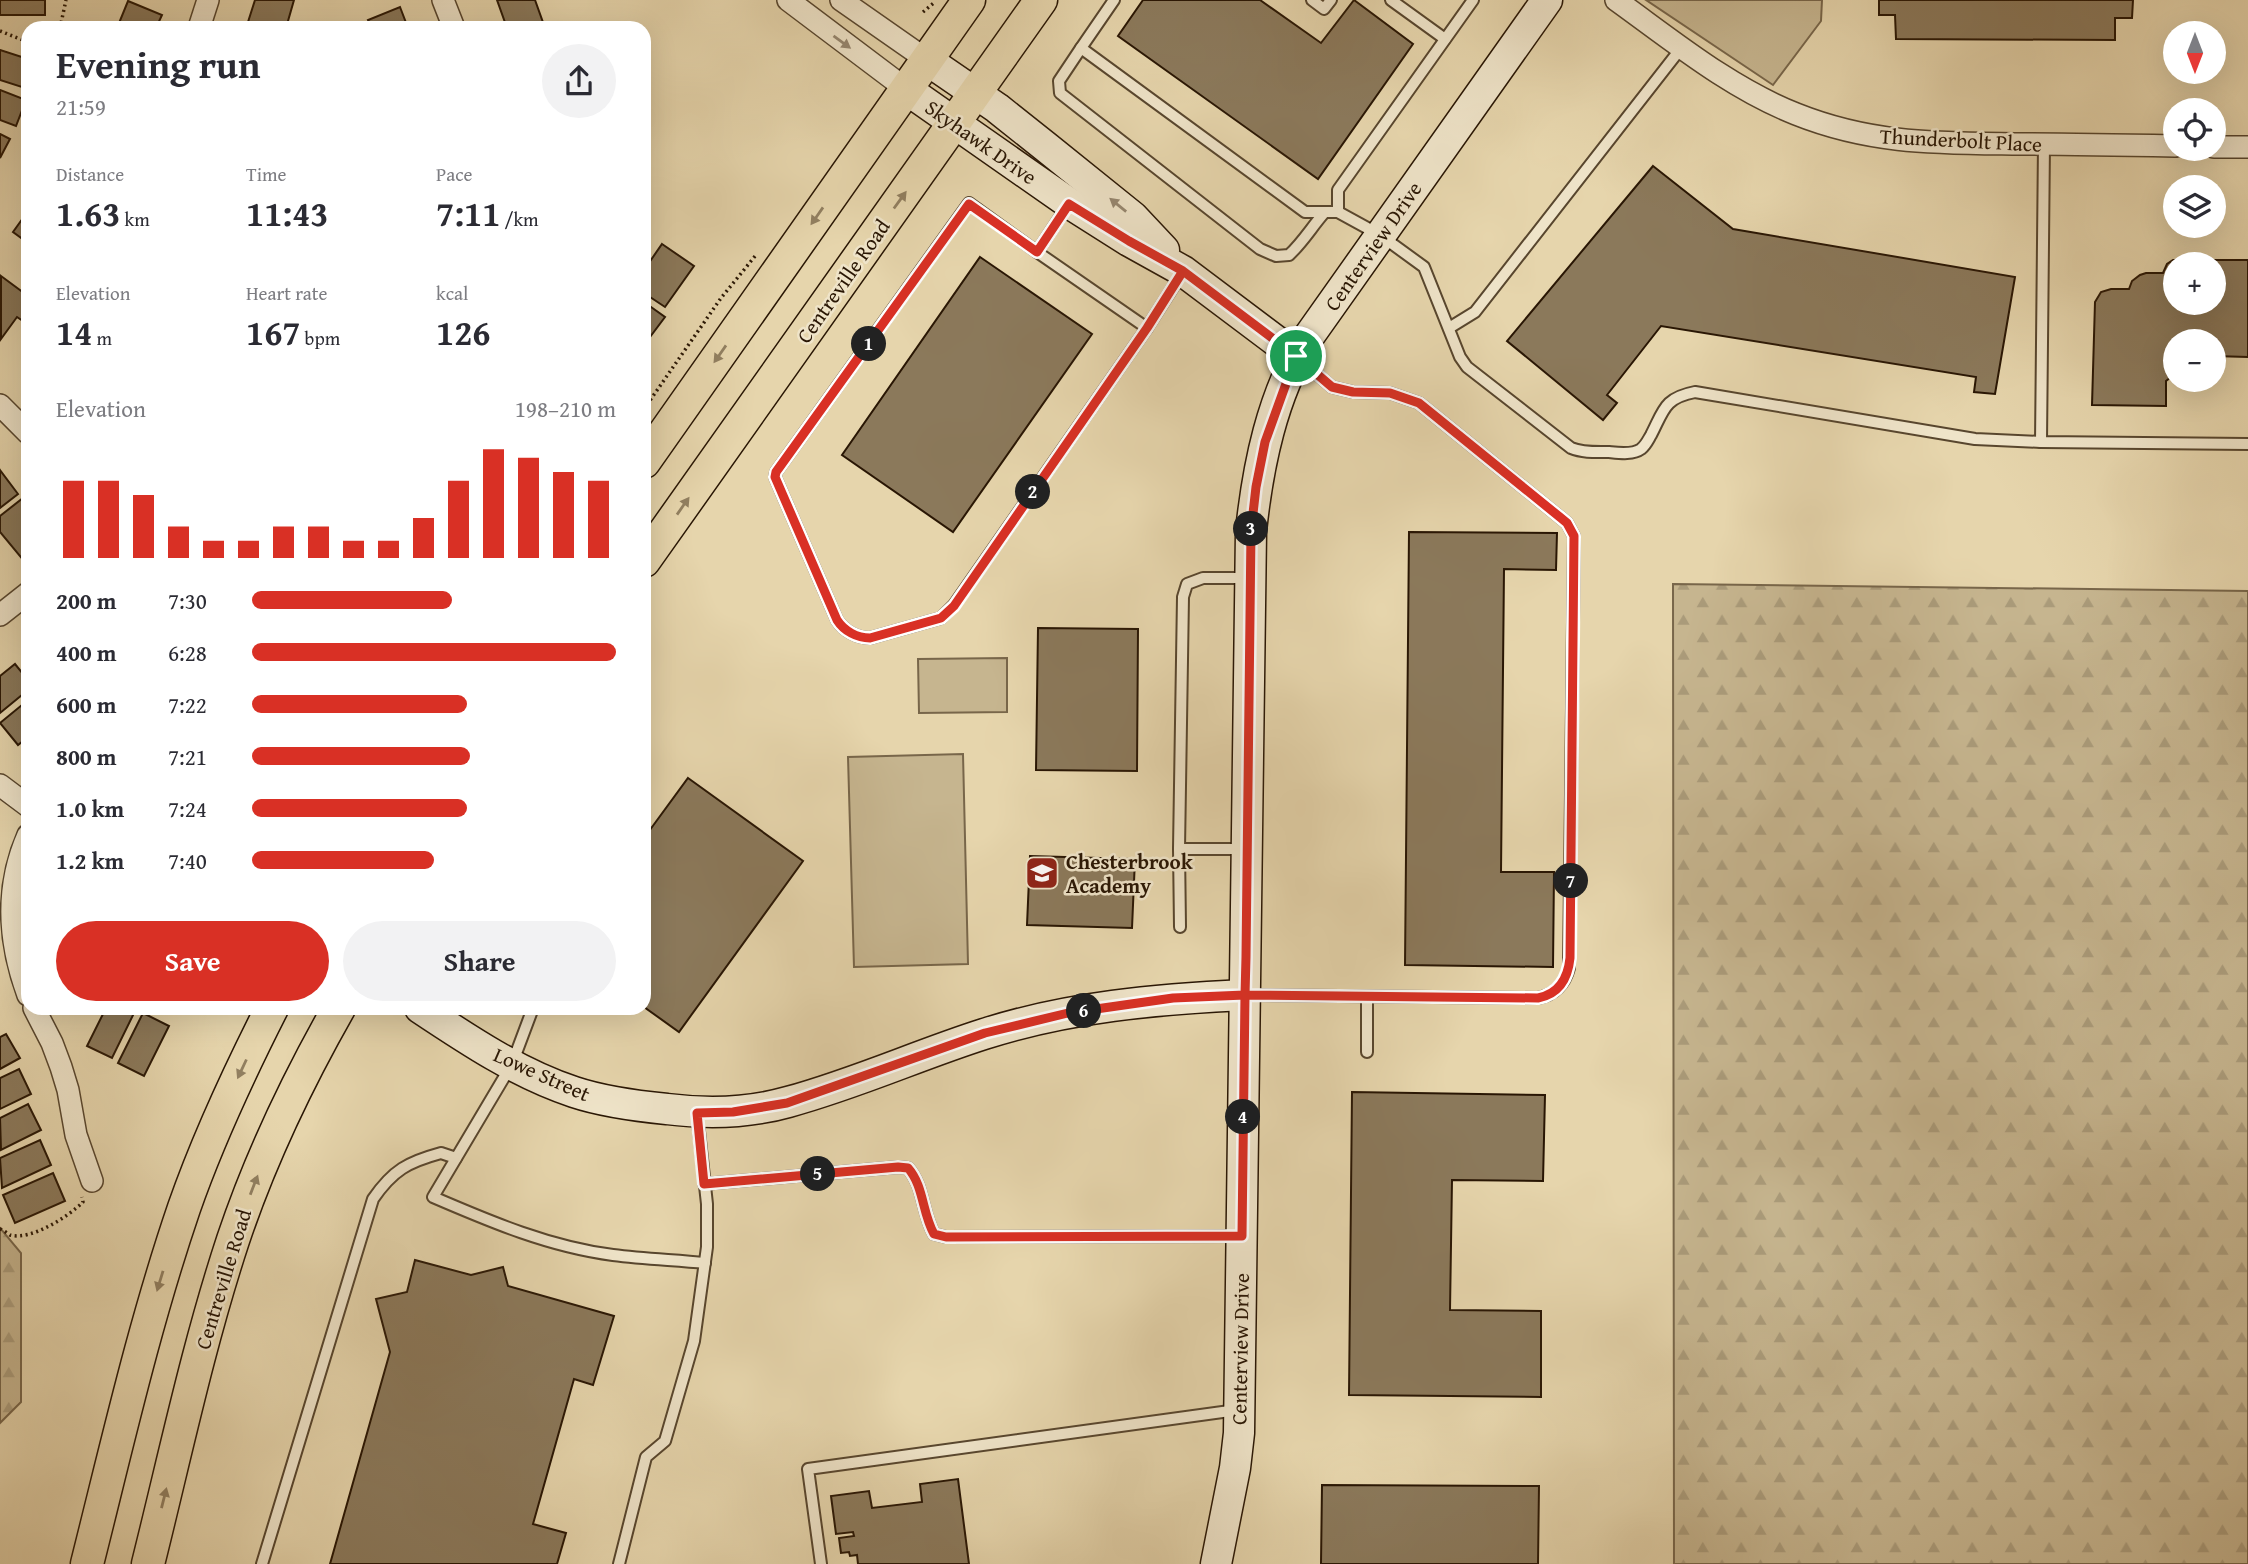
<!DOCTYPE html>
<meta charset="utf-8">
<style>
body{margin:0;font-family:"Gentium Book Plus",serif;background:#f2f2f3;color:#2b2b33;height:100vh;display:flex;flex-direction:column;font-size:26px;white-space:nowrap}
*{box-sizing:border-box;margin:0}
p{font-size:23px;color:#7c7c81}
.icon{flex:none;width:38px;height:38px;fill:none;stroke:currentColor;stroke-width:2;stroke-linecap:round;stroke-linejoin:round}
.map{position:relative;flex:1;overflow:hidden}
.drawer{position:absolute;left:21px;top:21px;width:630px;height:994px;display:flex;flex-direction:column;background:#fff;border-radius:21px;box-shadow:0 7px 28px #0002}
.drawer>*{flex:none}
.needle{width:46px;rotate:180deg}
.buttons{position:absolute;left:2163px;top:21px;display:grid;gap:14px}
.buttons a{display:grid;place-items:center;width:63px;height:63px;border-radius:50%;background:#fff;box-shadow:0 7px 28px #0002;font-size:35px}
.pin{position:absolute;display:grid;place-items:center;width:60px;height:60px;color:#fff;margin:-30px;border:4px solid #fff;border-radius:50%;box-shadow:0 2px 7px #0007}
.km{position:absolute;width:35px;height:35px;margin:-18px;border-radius:50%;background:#222;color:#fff;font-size:19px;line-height:35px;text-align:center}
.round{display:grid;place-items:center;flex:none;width:74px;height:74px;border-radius:37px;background:#f2f2f3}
.summary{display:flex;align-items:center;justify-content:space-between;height:119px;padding:0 35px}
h1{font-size:38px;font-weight:800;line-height:52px}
.metrics{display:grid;grid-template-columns:repeat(3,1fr);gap:10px;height:119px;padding:7px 35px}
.metrics div{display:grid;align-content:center}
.metrics b{font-size:35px;font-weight:800}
.metrics small{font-size:19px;font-weight:400}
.metrics p{font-size:19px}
.chart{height:196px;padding:14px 35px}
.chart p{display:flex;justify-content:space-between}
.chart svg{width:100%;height:126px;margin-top:7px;stroke:#d93025;stroke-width:6}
.cta{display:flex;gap:14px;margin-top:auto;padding:14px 35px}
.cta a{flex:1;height:80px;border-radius:42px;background:#d93025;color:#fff;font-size:28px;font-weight:800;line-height:80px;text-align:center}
.cta a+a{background:#f2f2f3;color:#2b2b33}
ul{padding:0 35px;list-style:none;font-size:23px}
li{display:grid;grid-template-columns:112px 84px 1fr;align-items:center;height:52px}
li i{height:18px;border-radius:9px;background:#d93025}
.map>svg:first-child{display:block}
.green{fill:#c6b58f;stroke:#78664a;stroke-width:2}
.forest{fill:url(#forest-firs);stroke:#78664a;stroke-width:2}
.building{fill:#8b795b;stroke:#291604;stroke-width:2;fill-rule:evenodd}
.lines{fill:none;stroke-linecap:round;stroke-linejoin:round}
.lane-casing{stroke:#58462e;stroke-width:14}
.street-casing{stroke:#58462e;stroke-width:24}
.secondary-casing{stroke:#291604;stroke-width:33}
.primary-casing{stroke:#291604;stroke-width:35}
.path{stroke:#291604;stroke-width:3.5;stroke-dasharray:2 3.5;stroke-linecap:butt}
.lane{stroke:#efe4c9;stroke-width:10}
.street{stroke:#efe4c9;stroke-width:21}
.secondary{stroke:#efe4c9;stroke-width:30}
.primary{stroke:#e6d5ac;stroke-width:32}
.oneway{fill:#968770}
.oneway2{fill:#917f60}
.route-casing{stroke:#fff;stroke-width:14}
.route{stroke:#d93025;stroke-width:9}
.labels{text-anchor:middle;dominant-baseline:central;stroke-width:5;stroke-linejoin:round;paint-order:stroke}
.street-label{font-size:21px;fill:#291604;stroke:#efe4c9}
.poi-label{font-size:21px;font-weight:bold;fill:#291604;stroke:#efe4c9;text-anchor:start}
</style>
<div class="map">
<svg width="2248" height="1564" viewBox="0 0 2248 1564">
<defs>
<pattern id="forest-firs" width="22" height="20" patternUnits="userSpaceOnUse" patternTransform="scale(1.75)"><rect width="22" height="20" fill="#c6b58f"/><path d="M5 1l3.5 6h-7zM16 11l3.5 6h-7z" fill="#aa9b7a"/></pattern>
</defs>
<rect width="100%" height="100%" fill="#e6d5ac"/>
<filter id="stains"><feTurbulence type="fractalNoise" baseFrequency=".00286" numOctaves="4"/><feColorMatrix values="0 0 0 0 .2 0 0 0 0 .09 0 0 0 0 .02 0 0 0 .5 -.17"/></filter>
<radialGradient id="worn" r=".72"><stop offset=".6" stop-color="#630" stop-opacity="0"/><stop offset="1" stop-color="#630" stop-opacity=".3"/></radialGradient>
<g class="green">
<path d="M 1646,0 L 1822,0 L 1821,21 L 1773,85 Z"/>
<path d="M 1007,658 L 1007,712 L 919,713 L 918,659 Z"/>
<path d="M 963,754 L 968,964 L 854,967 L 848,757 Z"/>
</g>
<g class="forest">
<path d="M 1673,584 L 2248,591 L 2248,1564 L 1674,1564 Z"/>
<path d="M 0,1228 L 21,1253 L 21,1402 L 0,1423 Z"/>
</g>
<g class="building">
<rect x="0" y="0" width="45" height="15"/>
<path d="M 255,0 L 294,0 L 286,28 L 267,28 L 248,22 Z"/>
<path d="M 497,0 L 535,0 L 545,28 L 507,28 Z"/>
<path d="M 1143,0 L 1260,0 L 1321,43 L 1354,0 L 1413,44 L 1318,179 L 1118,36 Z"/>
<path d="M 1879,0 L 2133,0 L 2132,18 L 2115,18 L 2115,40 L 1896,39 L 1895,15 L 1879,15 Z"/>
<path d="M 128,1 L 162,15 L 156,28 L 117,28 Z"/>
<path d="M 400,7 L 408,28 L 372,28 L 368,20 Z"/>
<path d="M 0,50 L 28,59 L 28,89 L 0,80 Z"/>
<path d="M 0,90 L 26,100 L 16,126 L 0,120 Z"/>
<path d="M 0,134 L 10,139 L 0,158 Z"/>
<path d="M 1653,166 L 1733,229 L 2015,277 L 1995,394 L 1974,392 L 1976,377 L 1661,326 L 1607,395 L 1617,403 L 1603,420 L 1507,341 Z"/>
<path d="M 28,211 L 28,243 L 13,232 Z"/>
<path d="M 662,244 L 694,266 L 665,307 L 644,293 L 644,270 Z"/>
<path d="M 980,257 L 1092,334 L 953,532 L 842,455 Z"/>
<path d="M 2173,260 L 2248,260 L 2248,357 L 2214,356 L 2214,341 L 2175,341 L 2175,374 L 2166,381 L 2166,406 L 2092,405 L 2095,302 L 2101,292 L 2111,289 L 2129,289 L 2132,281 L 2140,275 L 2146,273 L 2163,273 L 2167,264 ZM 2175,264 L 2214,264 L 2214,303 L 2175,303 Z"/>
<path d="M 1,276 L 28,296 L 28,313 L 23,321 L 17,317 L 1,339 Z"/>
<path d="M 644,302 L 665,317 L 644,345 Z"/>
<path d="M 0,470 L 18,494 L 0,508 Z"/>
<path d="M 23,498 L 28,505 L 28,558 L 24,561 L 0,532 L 0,516 Z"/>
<path d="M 1409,532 L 1557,533 L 1556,570 L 1504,569 L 1501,872 L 1554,872 L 1553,967 L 1405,965 Z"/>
<path d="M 1038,628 L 1138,629 L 1137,771 L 1036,770 Z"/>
<path d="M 15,664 L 28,680 L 28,690 L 0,713 L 0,676 Z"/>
<path d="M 28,700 L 28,737 L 18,745 L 0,723 Z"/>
<path d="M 688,778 L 803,861 L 679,1032 L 644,1007 L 644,838 Z"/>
<path d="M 1030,856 L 1135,859 L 1132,928 L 1027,925 Z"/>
<path d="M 106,1008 L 136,1009 L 112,1058 L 87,1046 Z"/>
<path d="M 143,1013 L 169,1026 L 144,1076 L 118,1063 Z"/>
<path d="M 6,1034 L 20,1058 L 0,1069 L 0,1037 Z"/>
<path d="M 19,1069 L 31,1094 L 0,1109 L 0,1078 Z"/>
<path d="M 1352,1092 L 1545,1095 L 1543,1181 L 1452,1180 L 1450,1310 L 1541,1311 L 1541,1397 L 1349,1395 Z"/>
<path d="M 28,1104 L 41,1130 L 1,1150 L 0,1118 Z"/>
<path d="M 40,1140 L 51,1165 L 2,1188 L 0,1158 Z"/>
<path d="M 53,1173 L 65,1201 L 15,1223 L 3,1195 Z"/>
<path d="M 415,1260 L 471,1275 L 503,1267 L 508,1286 L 614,1316 L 593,1385 L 574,1379 L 533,1524 L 566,1533 L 557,1564 L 330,1564 L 390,1352 L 376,1299 L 407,1292 Z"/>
<path d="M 958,1479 L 969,1564 L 858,1564 L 857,1555 L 850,1556 L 849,1552 L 841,1553 L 839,1538 L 854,1536 L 853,1532 L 836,1534 L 831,1496 L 869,1491 L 872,1508 L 922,1502 L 920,1484 Z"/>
<path d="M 1322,1485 L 1539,1486 L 1538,1564 L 1321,1564 Z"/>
</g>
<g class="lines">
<defs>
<g id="lane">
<path d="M 1114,0 L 1081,48 L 1305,212 L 1338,212 L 1380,235 L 1424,267 L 1460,357 L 1467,367 L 1571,448 C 1583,453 1597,452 1609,452 C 1619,453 1633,455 1641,449 C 1646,445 1648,440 1651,435 C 1664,410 1664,398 1695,392 L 1975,439 L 2041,442"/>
<path d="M 1312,0 L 1324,9 L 1331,0"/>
<path d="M 1391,0 L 1445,39"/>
<path d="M 1081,48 L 1059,81 L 1060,93 L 1260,249 L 1276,256 L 1289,255 C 1303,242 1311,228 1324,213"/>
<path d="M 2044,144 L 2041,442 L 2248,444"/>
<path d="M 1068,205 L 1037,252 L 1147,328"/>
<path d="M 1338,212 L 1338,190 L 1473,0"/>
<path d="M 1037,252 L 969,203 L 776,472 L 775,477 L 837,620 C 844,631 857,638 870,638 L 941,618 L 954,605 L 1147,328 L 1182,273"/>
<path d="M 1449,328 L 1475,312 L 1682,47"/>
<path d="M 1179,849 L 1244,849"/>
<path d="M 1180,927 L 1179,849 L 1183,597 L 1187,584 L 1203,578 L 1250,578"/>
<path d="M 1248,995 L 1538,998 C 1554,995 1565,984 1569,968 L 1574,536 L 1567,523 L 1561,518 L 1419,403 L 1390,393 L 1353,392 L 1332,387 L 1298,358"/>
<path d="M 1367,997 L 1367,1052"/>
<path d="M 533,1008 L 512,1064 L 433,1197 C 491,1222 550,1247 613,1255 C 644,1259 675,1260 705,1263"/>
<path d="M 704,1184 L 898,1167 L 908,1168 C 924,1186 922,1213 934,1234 L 946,1237 L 1239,1236"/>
<path d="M 262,1564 L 373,1199 C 393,1170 408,1162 441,1153 L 456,1158"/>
<path d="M 619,1564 L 646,1457 L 665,1441 L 694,1341 L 707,1247 L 707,1204 L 697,1113"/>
<path d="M 821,1564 L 808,1469 L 1237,1410"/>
</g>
<g id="street">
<path d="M 443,0 L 454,28"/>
<path d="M 788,0 L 906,89"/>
<path d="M 841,0 L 927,60"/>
<path d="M 1616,0 C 1673,41 1730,88 1796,114 C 1871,144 1936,143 2015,144 C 2069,144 2122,145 2175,146"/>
<path d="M 199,28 L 208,0"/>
<path d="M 2214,147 L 2248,147"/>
<path d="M 0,405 L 28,433"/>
<path d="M 0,615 L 28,593"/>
<path d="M 0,785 L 28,806"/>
<path d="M 28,835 C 5,887 8,941 28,995"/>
<path d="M 34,1008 L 52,1043 L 61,1067 L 68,1090 L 76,1135 L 92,1181"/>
</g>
<g id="secondary">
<path d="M 927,60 L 997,108 L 1046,147 L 1133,217 L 1164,250"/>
<path d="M 906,89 L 1069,203 L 1129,241 L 1183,271 L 1296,356"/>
<path d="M 420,1008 C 468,1040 519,1074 574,1092 C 604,1102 636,1106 667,1109 C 707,1114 749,1113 788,1102 C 855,1084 918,1055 984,1034 C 1068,1007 1157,999 1245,995"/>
<path d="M 1216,1564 L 1235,1468 L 1239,1433 L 1251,531 C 1258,465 1272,396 1307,339 L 1547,0"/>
</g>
<g id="primary">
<path d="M 644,462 L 969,0"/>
<path d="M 644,561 L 1041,0"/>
<path d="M 87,1564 C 117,1445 144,1325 184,1208 C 208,1139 239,1073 272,1008"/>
<path d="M 148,1564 C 175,1456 198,1346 233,1240 C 260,1159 297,1082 339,1008"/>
</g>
</defs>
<use href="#lane" class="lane-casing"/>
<use href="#street" class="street-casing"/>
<use href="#secondary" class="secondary-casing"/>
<use href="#primary" class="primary-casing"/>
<g class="path">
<path d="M 923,12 L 935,2"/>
<path d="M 60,28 L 66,0"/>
<path d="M 0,31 L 28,42"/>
<path d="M 644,409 L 721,298 L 756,255"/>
<path d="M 0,1229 C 1,1229 9,1234 10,1235 C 31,1241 69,1216 83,1202 L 82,1197"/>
</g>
<use href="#lane" class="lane"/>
<use href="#street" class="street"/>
<use href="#secondary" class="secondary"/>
<use href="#primary" class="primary"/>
</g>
<defs><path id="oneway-solid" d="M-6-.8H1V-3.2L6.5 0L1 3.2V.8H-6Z" transform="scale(1.75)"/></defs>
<g class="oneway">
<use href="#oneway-solid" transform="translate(842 42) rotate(36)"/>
<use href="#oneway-solid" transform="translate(1118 205) rotate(-141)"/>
</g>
<g class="oneway2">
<use href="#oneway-solid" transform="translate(900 200) rotate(-54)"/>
<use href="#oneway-solid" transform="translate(817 216) rotate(125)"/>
<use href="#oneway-solid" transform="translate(720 354) rotate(125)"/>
<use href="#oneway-solid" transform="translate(683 506) rotate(-55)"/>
<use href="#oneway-solid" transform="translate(242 1069) rotate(115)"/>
<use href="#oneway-solid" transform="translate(254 1185) rotate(-69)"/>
<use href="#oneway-solid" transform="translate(160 1281) rotate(107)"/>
<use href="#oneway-solid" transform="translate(164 1498) rotate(-76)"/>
</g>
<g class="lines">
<defs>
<path id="route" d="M 1296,356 L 1183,271 L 1129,241 L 1069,204 L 1037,252 L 969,204 L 776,472 L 775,477 L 837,620 C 844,631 857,638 870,638 L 941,618 L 954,606 L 1147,328 L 1183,271 L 1296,356 L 1265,442 L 1256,487 L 1251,531 L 1246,957 L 1245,995 L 1242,1236 L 946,1237 L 934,1234 C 922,1213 924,1186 908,1168 L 898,1167 L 704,1184 L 697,1113 L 733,1112 L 787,1103 L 985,1033 L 1068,1013 L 1173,998 L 1245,995 L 1538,998 C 1559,994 1568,978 1570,958 L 1574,536 L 1567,523 L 1561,518 L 1419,403 L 1390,393 L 1353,392 L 1332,387 L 1296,356"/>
</defs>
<use href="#route" class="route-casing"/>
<use href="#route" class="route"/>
</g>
<defs>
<symbol id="school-square" viewBox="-11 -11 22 22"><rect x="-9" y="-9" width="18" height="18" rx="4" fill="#8f2418" stroke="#efe4c9"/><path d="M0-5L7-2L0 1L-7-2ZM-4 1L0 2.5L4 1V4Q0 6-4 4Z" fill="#fff"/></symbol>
</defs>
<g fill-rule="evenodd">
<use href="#school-square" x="1023" y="854" width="38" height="38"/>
</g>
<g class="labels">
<g class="street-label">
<text transform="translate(1961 140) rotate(3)">Thunderbolt Place</text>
<text transform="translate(981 142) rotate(35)">Skyhawk Drive</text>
<text transform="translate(1373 246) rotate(-55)">Centerview Drive</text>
<text transform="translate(843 281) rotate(-55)">Centreville Road</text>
<text transform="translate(542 1074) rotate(24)">Lowe Street</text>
<text transform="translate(223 1279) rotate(-73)">Centreville Road</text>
<text transform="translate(1240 1349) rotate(-89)">Centerview Drive</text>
</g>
<g class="poi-label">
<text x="1066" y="861">Chesterbrook<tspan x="1066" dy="24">Academy</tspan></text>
</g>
</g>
<rect width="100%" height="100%" filter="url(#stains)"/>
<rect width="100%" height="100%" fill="url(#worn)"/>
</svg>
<div class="buttons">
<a><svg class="needle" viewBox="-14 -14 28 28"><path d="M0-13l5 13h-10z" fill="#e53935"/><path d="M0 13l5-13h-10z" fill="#7c7c81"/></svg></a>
<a><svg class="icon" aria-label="locate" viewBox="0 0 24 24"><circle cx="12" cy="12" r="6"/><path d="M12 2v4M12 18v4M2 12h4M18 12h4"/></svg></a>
<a><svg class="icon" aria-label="layers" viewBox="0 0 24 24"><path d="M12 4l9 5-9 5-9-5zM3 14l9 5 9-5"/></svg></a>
<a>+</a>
<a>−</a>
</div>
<div class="pin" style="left:1296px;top:356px;background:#1e9e55"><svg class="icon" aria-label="arrive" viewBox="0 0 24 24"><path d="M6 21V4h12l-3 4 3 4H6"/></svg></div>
<b class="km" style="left:869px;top:344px">1</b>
<b class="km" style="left:1033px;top:492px">2</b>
<b class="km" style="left:1251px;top:529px">3</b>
<b class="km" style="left:1243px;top:1117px">4</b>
<b class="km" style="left:818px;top:1174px">5</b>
<b class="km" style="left:1084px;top:1011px">6</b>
<b class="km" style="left:1571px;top:881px">7</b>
<section class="drawer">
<div class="summary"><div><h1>Evening run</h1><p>21:59</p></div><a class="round"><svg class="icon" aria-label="share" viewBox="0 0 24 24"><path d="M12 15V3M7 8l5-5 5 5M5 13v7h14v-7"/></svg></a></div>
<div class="metrics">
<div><p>Distance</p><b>1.63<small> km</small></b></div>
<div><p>Time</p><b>11:43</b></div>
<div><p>Pace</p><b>7:11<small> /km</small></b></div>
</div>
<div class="metrics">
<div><p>Elevation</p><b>14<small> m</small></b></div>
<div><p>Heart rate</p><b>167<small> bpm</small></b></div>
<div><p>kcal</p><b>126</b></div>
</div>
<div class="chart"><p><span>Elevation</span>198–210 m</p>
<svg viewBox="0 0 160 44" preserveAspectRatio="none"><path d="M5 44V17M15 44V17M25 44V22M35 44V33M45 44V38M55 44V38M65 44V33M75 44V33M85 44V38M95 44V38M105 44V30M115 44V17M125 44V6M135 44V9M145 44V14M155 44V17"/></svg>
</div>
<ul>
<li><b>200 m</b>7:30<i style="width:55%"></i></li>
<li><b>400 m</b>6:28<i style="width:100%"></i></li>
<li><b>600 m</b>7:22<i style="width:59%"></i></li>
<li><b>800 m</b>7:21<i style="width:60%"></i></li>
<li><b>1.0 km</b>7:24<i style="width:59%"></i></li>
<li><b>1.2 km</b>7:40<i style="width:50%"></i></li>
</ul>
<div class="cta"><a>Save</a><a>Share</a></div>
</section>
</div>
